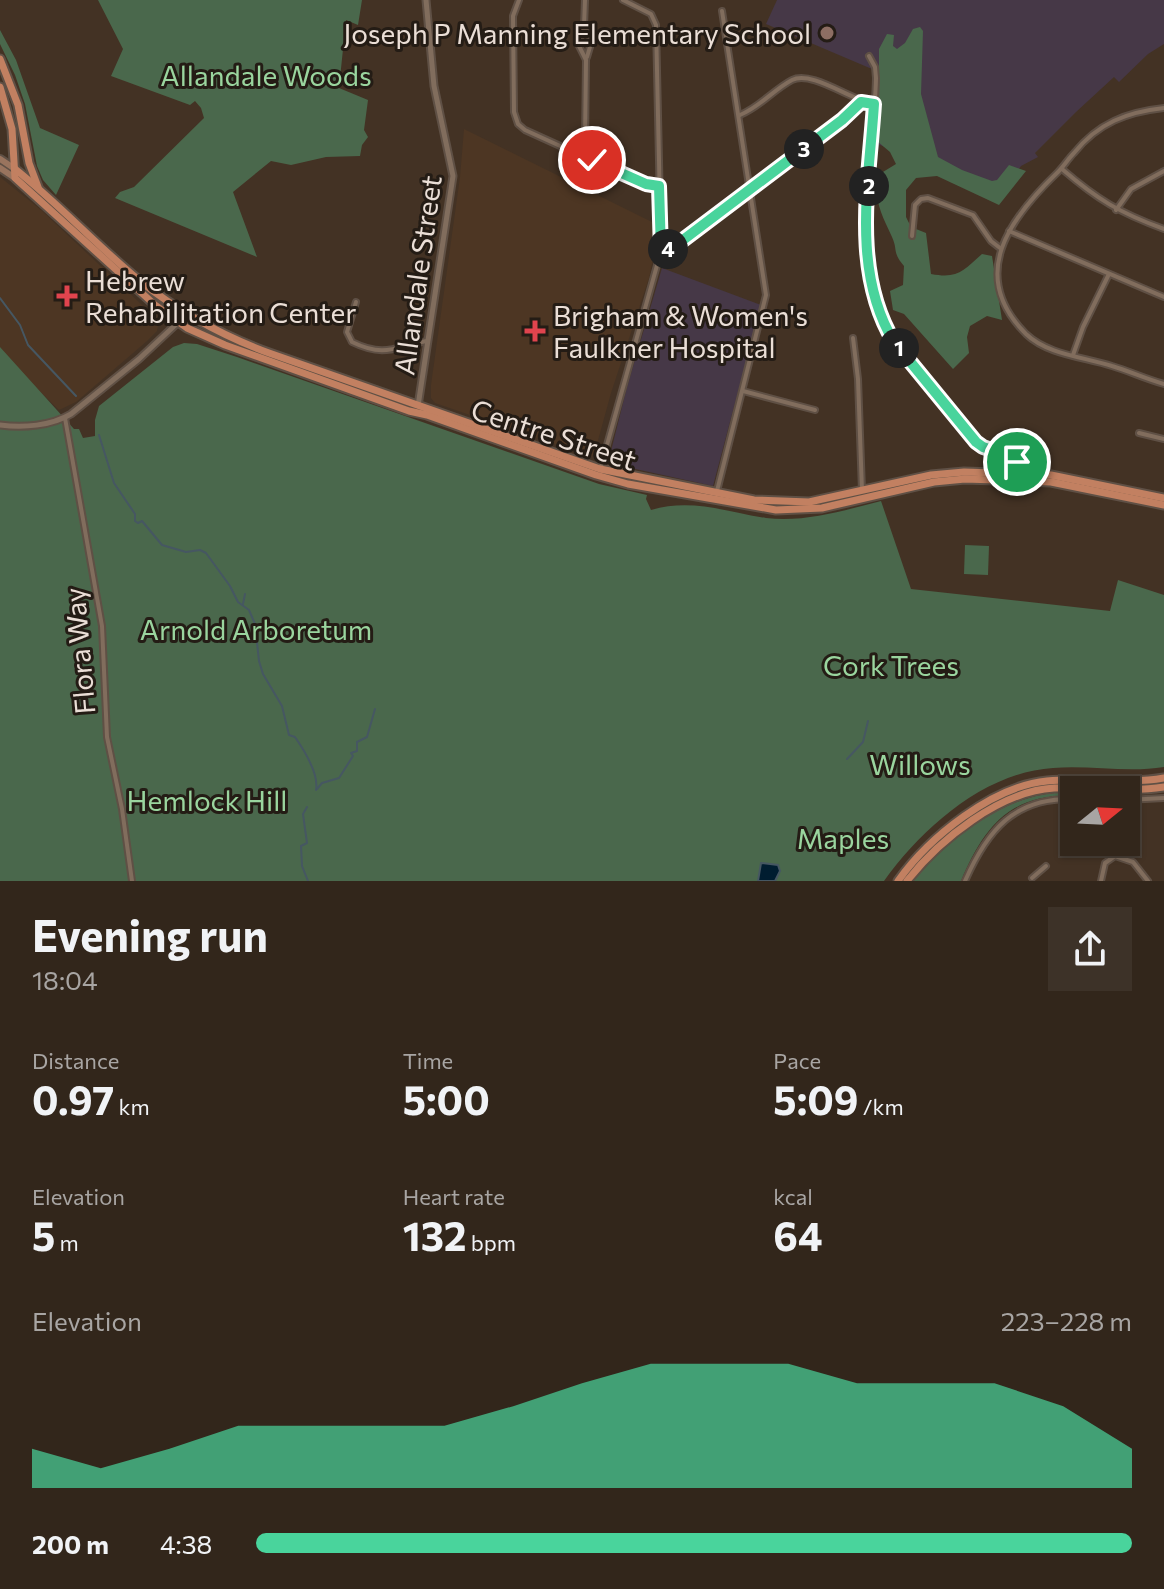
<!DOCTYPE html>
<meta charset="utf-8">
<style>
body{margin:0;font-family:Commissioner,sans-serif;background:#3d3228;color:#f1f3f6;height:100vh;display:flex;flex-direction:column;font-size:30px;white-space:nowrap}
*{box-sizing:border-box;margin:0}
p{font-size:26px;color:#a8a5a3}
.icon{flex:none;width:44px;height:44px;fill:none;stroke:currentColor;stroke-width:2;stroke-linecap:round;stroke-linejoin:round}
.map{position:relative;height:881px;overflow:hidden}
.details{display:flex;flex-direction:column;background:#32261b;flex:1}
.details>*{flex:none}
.needle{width:52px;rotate:72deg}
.tools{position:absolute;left:1060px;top:776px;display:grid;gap:16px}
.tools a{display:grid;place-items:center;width:80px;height:80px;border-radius:0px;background:#32261b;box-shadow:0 2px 6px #0004,0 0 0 2px #4d433a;font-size:40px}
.pin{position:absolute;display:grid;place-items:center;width:68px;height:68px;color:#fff;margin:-34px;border:4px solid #fff;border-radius:50%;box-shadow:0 2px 8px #0007}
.km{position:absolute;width:40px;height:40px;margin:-20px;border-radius:50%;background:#222;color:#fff;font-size:22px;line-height:40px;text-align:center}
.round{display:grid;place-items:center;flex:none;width:84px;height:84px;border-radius:0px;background:#3d3228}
.overview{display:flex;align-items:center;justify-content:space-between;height:136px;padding:0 32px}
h1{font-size:44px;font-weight:700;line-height:60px}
.figures{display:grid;grid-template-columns:repeat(3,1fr);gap:12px;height:136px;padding:8px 32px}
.figures div{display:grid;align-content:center}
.figures b{font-size:40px;font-weight:700}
.figures small{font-size:22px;font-weight:400}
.figures p{font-size:22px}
.chart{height:224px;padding:16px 32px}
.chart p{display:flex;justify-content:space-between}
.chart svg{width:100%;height:144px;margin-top:8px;fill:#49d49c;opacity:.7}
ul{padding:0 32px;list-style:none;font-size:26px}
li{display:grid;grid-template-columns:128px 96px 1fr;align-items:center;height:60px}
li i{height:20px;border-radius:10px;background:#49d49c}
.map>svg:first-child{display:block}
.built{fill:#4d3623}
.education{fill:#463847}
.green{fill:#4a684c}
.water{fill:#001d30;stroke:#465762;stroke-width:2}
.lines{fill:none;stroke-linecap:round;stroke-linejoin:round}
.stream{stroke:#465762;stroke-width:2}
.minor-casing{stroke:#5f5045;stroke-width:8}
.tertiary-casing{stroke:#5f5045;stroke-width:9}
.secondary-casing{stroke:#5f5045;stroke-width:10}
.trunk-casing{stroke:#5f5045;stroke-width:11}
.minor{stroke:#816d5d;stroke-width:4}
.tertiary{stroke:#816d5d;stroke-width:5}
.secondary{stroke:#99745e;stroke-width:6}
.trunk{stroke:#c28061;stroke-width:7}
.route-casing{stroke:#fff;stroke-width:16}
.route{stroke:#49d49c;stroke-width:10}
.education-dot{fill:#8d6e63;stroke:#241c15;stroke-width:3}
.health-dot{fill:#e0444e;stroke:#241c15;stroke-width:3}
.labels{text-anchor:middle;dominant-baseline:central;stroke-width:6;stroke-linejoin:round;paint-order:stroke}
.poi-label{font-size:28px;fill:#eaded6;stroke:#241c15;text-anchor:start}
.park-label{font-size:28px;fill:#9ad59e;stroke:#241c15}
.street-label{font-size:28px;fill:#eaded6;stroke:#241c15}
</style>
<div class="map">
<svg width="1164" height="881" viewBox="0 0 1164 881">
<rect width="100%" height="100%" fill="#433224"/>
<g class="built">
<path d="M 464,129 L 656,224 L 656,245 L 649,278 L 611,393 L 594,455 L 590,456 L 435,403 L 431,398 L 431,385 L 460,177 Z"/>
<path d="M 0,177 L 41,210 L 159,321 L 157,331 L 147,341 L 76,402 L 59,410 L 21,373 L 0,347 Z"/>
</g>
<g class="education">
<path d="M 777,0 L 1164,0 L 1164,44 L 1148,54 L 1119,82 L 1114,77 L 1076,112 L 1035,153 L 1038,157 L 1021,166 L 1002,194 L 875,143 L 879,72 L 766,24 Z"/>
<path d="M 662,268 L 761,305 L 713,486 L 608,463 L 627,387 Z"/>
</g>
<g class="green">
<path d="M 98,0 L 362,0 L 358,25 L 346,20 L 339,88 L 368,100 L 364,130 L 368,137 L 362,145 L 360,156 L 326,157 L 291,165 L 271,161 L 233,192 L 257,257 L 115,198 L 120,192 L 134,187 L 204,118 L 201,108 L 195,101 L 190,105 L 111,76 L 123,49 Z"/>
<path d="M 920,27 L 923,31 L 921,94 L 938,157 L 962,170 L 992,181 L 997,180 L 1009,165 L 1026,171 L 999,205 L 937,176 L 916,178 L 906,190 L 906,217 L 911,227 L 926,233 L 931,274 C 958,279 963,271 982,254 L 992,256 L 1002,320 L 987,316 L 970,326 L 967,337 L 969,353 L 953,369 L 904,314 L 893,310 L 890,291 L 903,285 L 904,266 C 892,252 898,250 892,237 C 881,213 874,202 878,175 L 896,164 L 890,152 L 877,141 L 875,102 L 879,87 L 879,49 L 887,34 L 894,35 L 893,46 L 897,49 L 905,43 L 913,29 Z"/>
<path d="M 0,30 L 16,60 L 40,128 L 79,145 L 56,195 L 43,180 L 37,166 L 25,104 L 15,75 L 0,44 Z"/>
<path d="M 184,343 L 197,344 L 237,357 L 599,484 L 647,495 L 646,499 L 651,510 C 692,498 726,512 766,518 C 804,523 845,510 881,501 L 911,589 L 1110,611 L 1118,580 L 1164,595 L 1164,767 C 1128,773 1090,765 1053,768 C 985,772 922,828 884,881 L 0,881 L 0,347 L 74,429 L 79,429 L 83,438 L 95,436 L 95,420 L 99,406 L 173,347 Z"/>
<path d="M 965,545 L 989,546 L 988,575 L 964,574 Z"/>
<path d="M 1054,793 L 1074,793 L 1074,796 C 1010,793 984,827 961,881 L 913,881 C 948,840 999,798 1054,793 Z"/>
</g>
<path class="water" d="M 761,863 L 778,865 L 780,871 L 775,881 L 758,881 Z"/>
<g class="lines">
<g class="stream">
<path d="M 0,298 L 20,325 L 28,345 L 76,396"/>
<path d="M 99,435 L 114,483 L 135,514 L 135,521 L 138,523 L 142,521 L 162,545 L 186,552 L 200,550 L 206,553 L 230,586 L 238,602 L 249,610 L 255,624 L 259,661 L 263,674 L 282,706 L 289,735 L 295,737 C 304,750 319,774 316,790"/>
<path d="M 243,604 L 245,594"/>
<path d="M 847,759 L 863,742 L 868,721"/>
<path d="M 317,789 L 322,783 L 339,778 L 353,756 L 351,753 L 357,751 L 357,742 L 367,737 L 375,709"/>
<path d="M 307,807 L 303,814 L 307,843 L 301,846 L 302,866 L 308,881"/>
</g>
<defs>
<g id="minor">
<path d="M 519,0 L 513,16 L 514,112 L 518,124 L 525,130 L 624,175 L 646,184 L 659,186"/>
<path d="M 584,27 L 592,40 L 587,57"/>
<path d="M 869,56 L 875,67 L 876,78 C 874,165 847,261 894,342 L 979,445 L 1024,462 L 1045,473"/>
<path d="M 1164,108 C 1127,112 1098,123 1074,153 C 1068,159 1064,166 1058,172 C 1010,218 967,275 1026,334 C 1048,355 1084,357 1112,366 C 1129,371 1146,379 1164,384"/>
<path d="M 740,115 C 760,107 773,90 792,80 C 812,70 852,101 874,104"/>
<path d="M 582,156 L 585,144 L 586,60 L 578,44 L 584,27 L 585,0"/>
<path d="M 1062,169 C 1098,200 1120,213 1164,229"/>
<path d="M 1116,210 L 1131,189 L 1164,171"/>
<path d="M 1009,231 L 1164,297"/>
<path d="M 912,236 L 915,205 L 921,199 L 928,198 L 973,215 L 991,241 L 1000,248"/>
<path d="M 661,251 L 679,243 L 842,120 L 861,102"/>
<path d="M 356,302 L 347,332 L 352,342 C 385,358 395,347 427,341"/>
<path d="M 853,338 L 858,379 L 862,491"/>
<path d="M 1073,355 L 1083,327 L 1109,274"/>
<path d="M 743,391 L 815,410"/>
<path d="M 65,418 L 102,626 L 107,737 L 122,809 L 132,881"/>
<path d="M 1139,433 L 1164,439"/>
<path d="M 600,470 L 661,251 L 656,25 L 651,14 L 623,0"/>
<path d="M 1014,473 L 1017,464 L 1015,458"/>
<path d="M 717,491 L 766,295 L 722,11"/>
<path d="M 1126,800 L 1164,798"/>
<path d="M 1126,809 L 1131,801"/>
<path d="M 1106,842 L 1110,857"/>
<path d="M 1032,878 L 1046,866"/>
<path d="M 965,881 C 987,831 1014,797 1074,799"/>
<path d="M 1101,881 L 1105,863 L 1115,856 L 1133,862 L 1148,881"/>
</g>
<g id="tertiary">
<path d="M 418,406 L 453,176 L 434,86 L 426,0"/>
<path d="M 0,425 C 23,428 51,426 71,414 L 139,359 L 187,314"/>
</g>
<g id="secondary">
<path d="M 0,159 L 15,169"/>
<path d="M 0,168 L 15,178"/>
</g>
<g id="trunk">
<path d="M 0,59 L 18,105 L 29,163 L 38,187"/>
<path d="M 0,87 L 12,129 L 15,178 L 155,305 L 187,328 L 225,345 L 409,411 L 427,415 L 596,475 L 628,484 L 776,510 L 822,508 L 934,482 L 965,479 L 1051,482 L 1164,505"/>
<path d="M 15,169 C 59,204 97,246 140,281 C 179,312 223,336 269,353 L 600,469 L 754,500 L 809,502 L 931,475 L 964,472 L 1051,475 L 1164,498"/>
<path d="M 898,881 C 929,837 993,786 1047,781 C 1086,777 1125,785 1164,778"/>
<path d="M 907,881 C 939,840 1000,791 1054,788 C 1091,786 1127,793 1164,787"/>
</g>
</defs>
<use href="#minor" class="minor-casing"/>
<use href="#tertiary" class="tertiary-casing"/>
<use href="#secondary" class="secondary-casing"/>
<use href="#trunk" class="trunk-casing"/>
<use href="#minor" class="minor"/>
<use href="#tertiary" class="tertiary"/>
<use href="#secondary" class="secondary"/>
<use href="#trunk" class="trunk"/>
</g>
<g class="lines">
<defs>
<path id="route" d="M 592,160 L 646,184 L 659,186 L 661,251 L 679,243 L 842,120 L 861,102 L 874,104 C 869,182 851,271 894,342 L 976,442 L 983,447 L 1015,458 L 1017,462"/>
</defs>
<use href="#route" class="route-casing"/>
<use href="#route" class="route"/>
</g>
<circle class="education-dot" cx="827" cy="33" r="8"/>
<g class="health-dot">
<path d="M63 284h8v8h8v8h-8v8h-8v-8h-8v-8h8z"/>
<path d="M531 319h8v8h8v8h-8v8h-8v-8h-8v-8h8z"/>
</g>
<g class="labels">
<g class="poi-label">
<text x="811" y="33" text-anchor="end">Joseph P Manning Elementary School</text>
<text x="85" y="280">Hebrew<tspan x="85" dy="32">Rehabilitation Center</tspan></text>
<text x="553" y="315">Brigham &amp; Women's<tspan x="553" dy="32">Faulkner Hospital</tspan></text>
</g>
<g class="park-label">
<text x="266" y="75">Allandale Woods</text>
<text x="256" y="629">Arnold Arboretum</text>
<text x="891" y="665">Cork Trees</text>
<text x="920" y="764">Willows</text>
<text x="207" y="800">Hemlock Hill</text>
<text x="843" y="838">Maples</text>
</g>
<g class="street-label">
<text transform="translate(417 275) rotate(-82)">Allandale Street</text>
<text transform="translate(554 434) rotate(18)">Centre Street</text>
<text transform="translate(79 651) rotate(-95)">Flora Way</text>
</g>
</g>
</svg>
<div class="tools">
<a><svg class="needle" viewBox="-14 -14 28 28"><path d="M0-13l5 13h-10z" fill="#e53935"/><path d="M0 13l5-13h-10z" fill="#a8a5a3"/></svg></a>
</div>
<div class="pin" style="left:1017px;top:462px;background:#1e9e55"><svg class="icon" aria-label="arrive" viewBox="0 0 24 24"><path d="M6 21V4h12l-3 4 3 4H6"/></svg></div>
<div class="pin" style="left:592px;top:160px;background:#d93025"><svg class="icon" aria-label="check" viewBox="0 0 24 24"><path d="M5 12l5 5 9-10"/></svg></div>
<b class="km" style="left:899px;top:348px">1</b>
<b class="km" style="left:869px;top:186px">2</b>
<b class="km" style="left:804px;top:149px">3</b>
<b class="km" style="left:668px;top:249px">4</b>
</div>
<section class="details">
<div class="overview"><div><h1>Evening run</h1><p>18:04</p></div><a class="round"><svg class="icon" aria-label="share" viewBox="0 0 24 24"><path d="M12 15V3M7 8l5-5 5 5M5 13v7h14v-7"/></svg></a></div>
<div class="figures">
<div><p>Distance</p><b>0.97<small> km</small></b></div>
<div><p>Time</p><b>5:00</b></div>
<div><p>Pace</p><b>5:09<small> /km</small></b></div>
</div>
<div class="figures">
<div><p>Elevation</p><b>5<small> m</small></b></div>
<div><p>Heart rate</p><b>132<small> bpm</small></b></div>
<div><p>kcal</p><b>64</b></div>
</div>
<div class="chart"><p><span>Elevation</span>223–228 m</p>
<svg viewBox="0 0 160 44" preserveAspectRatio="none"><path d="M0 44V32L10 38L20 32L30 25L40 25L50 25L60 25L70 19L80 12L90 6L100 6L110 6L120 12L130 12L140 12L150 19L160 32V44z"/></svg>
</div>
<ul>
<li><b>200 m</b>4:38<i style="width:100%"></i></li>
</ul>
</section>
